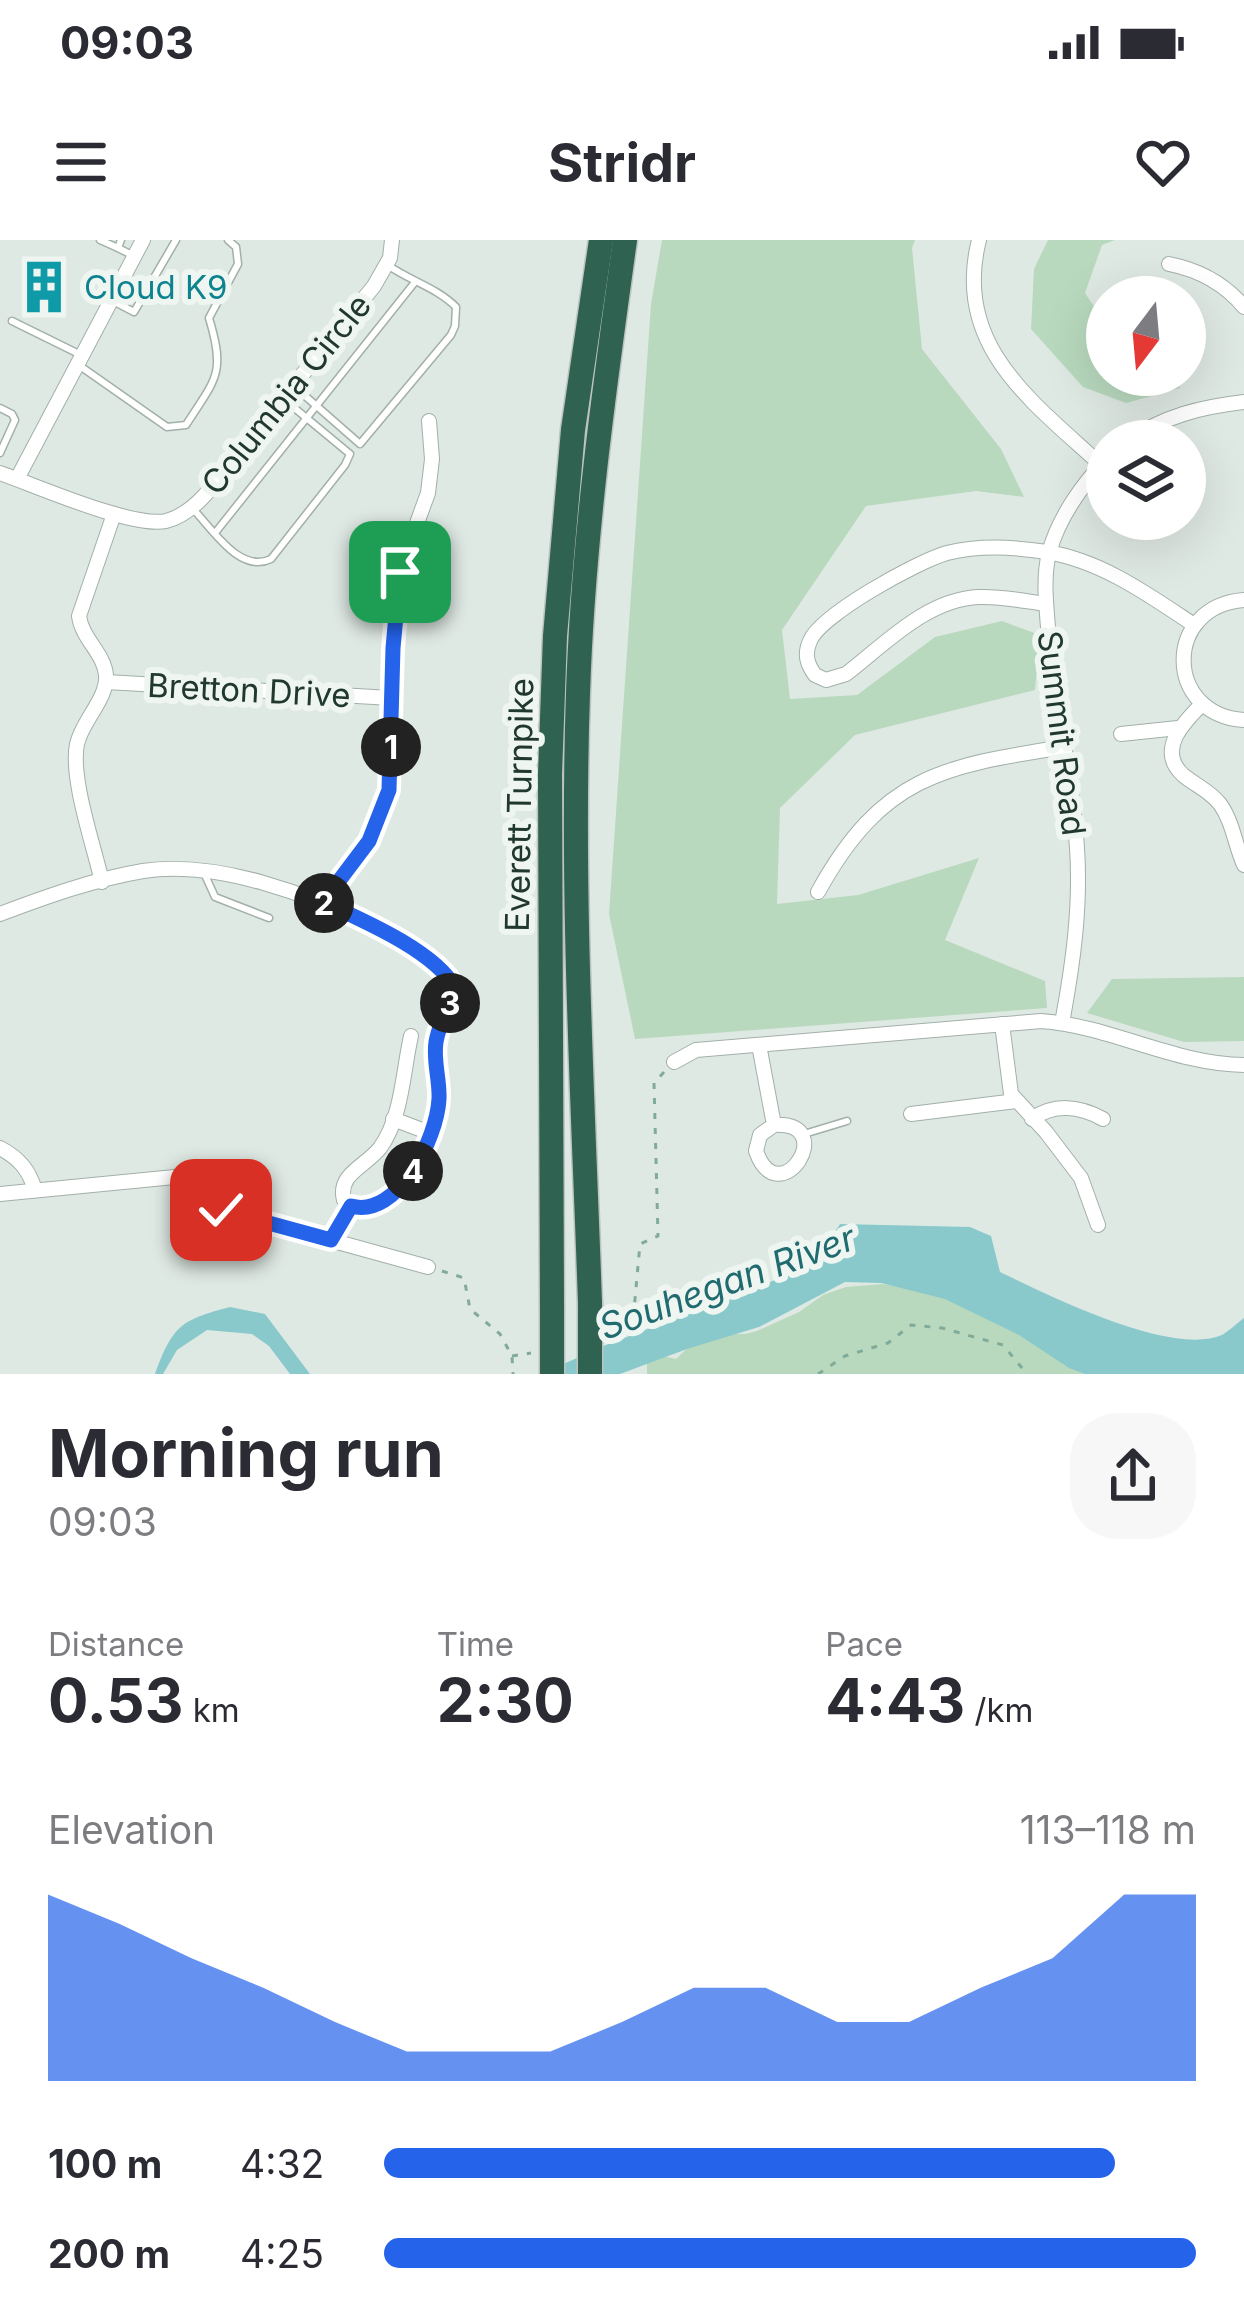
<!DOCTYPE html>
<meta charset="utf-8">
<style>
body{margin:0;font-family:Inter,sans-serif;background:#f7f7f7;color:#2b2b33;height:100vh;display:flex;flex-direction:column;font-size:45px;white-space:nowrap}
*{box-sizing:border-box;margin:0}
p{font-size:39px;color:#7c7c81}
.icon{flex:none;width:66px;height:66px;fill:none;stroke:currentColor;stroke-width:2;stroke-linecap:round;stroke-linejoin:round}
.map{position:relative;height:1134px;overflow:hidden}
.sheet{display:flex;flex-direction:column;background:#fff;flex:1}
.sheet>*{flex:none}
.needle{width:78px;rotate:196deg}
.tools{position:absolute;left:1086px;top:36px;display:grid;gap:24px}
.tools a{display:grid;place-items:center;width:120px;height:120px;border-radius:50%;background:#fff;box-shadow:0 12px 48px #0002;font-size:60px}
.pin{position:absolute;display:grid;place-items:center;width:102px;height:102px;color:#fff;margin:-51px;border-radius:24px;box-shadow:0 6px 18px #0006}
.km{position:absolute;width:60px;height:60px;margin:-30px;border-radius:50%;background:#222;color:#fff;font-size:33px;line-height:60px;text-align:center}
.round{display:grid;place-items:center;flex:none;width:126px;height:126px;border-radius:48px;background:#f7f7f7}
.head{display:flex;align-items:center;justify-content:space-between;height:204px;padding:0 48px}
h1{font-size:66px;font-weight:700;line-height:90px}
.figures{display:grid;grid-template-columns:repeat(3,1fr);gap:18px;height:204px;padding:12px 48px}
.figures div{display:grid;align-content:center}
.figures b{font-size:60px;font-weight:700}
.figures small{font-size:33px;font-weight:400}
.figures p{font-size:33px}
.chart{height:336px;padding:24px 48px}
.chart p{display:flex;justify-content:space-between}
.chart svg{width:100%;height:216px;margin-top:12px;fill:#2563eb;opacity:.7}
ul{padding:0 48px;list-style:none;font-size:39px}
li{display:grid;grid-template-columns:192px 144px 1fr;align-items:center;height:90px}
li i{height:30px;border-radius:15px;background:#2563eb}
.status{display:flex;justify-content:space-between;align-items:center;height:84px;padding:0 60px;background:#fff;direction:ltr}
.status svg{height:33px;fill:currentColor}
header{display:flex;justify-content:space-between;align-items:center;height:156px;padding:0 48px;background:#fff;font-size:54px;font-weight:700}
.map>svg:first-child{display:block}
.green{fill:#b8d9be}
.water{fill:#89c9cb}
.lines{fill:none;stroke-linecap:round;stroke-linejoin:round}
.lane-casing{stroke:#a2b0a9;stroke-width:9}
.street-casing{stroke:#a2b0a9;stroke-width:16}
.highway-casing{stroke:#bcc3c1;stroke-width:27}
.path{stroke:#81ab99;stroke-width:3;stroke-dasharray:6 9;stroke-linecap:butt}
.lane{stroke:#fff;stroke-width:6}
.street{stroke:#fff;stroke-width:14}
.highway{stroke:#2f6251;stroke-width:24}
.highway-bridge-casing{stroke:#bcc3c1;stroke-width:27;stroke-linecap:butt}
.highway-bridge{stroke:#2f6251;stroke-width:24}
.route-casing{stroke:#fff;stroke-width:24}
.route{stroke:#2563eb;stroke-width:15}
.labels{text-anchor:middle;dominant-baseline:central;stroke-width:12;stroke-linejoin:round;paint-order:stroke}
.culture-label{font-size:33px;fill:#0d838f;stroke:#eff6f1;text-anchor:start}
.street-label{font-size:33px;fill:#21382f;stroke:#eff6f1}
.water-label{font-size:36px;font-style:italic;fill:#206b6f;stroke:#eff6f1}
</style>
<div class="status"><b>09:03</b><svg viewBox="0 0 49 12"><path d="M0 12V9h3v3zM5 12V6h3v6zM10 12V3h3v9zM15 12V0h3v12zM26 1h20v11H26zM47 4h2v5h-2z"/></svg></div>
<header><svg class="icon" aria-label="menu" viewBox="0 0 24 24"><path d="M4 6h16M4 12h16M4 18h16"/></svg>Stridr<svg class="icon" aria-label="heart" viewBox="0 0 24 24"><path d="M12 20l-8-8c-3-5 5-10 8-4 3-6 11-1 8 4z"/></svg></header>
<div class="map">
<svg width="1244" height="1134" viewBox="0 0 1244 1134">
<rect width="100%" height="100%" fill="#dfe9e3"/>
<g class="green">
<path d="M 662,0 L 915,0 L 912,8 L 922,109 L 1001,209 L 1024,257 L 976,251 L 866,266 L 782,390 L 790,459 L 857,455 L 935,397 L 1002,381 L 1040,395 L 1035,450 L 855,495 L 780,568 L 777,664 L 858,655 L 979,618 L 945,700 L 1045,741 L 1047,768 L 635,799 L 609,674 L 651,64 Z"/>
<path d="M 1048,0 L 1115,0 L 1102,5 L 1085,53 L 1107,86 L 1107,135 L 1177,135 L 1180,148 L 1126,163 L 1083,147 L 1031,89 L 1034,29 Z"/>
<path d="M 1244,737 L 1244,801 L 1184,802 L 1087,773 L 1112,739 Z"/>
<path d="M 882,1044 L 941,1053 L 1109,1134 L 647,1134 L 647,1121 L 663,1116 L 676,1119 L 692,1104 L 732,1094 L 745,1094 L 757,1091 L 799,1072 L 823,1055 L 846,1047 Z"/>
</g>
<g class="water">
<path d="M 840,984 L 970,987 L 991,996 L 1000,1032 C 1048,1055 1171,1117 1222,1095 C 1229,1091 1237,1083 1244,1078 L 1244,1134 L 1085,1134 L 1069,1128 L 1019,1095 L 945,1059 L 881,1043 L 845,1042 L 759,1087 L 687,1109 L 620,1134 L 541,1134 L 606,1105 L 814,1025 Z"/>
<path d="M 230,1067 L 265,1074 L 310,1134 L 290,1134 L 269,1106 L 252,1094 L 207,1090 L 177,1110 L 163,1134 L 155,1134 C 173,1085 181,1080 230,1067 Z"/>
</g>
<g class="lines">
<defs>
<g id="lane">
<path d="M 100,0 L 118,8"/>
<path d="M 121,0 L 118,8 L 134,16"/>
<path d="M 115,62 L 134,72 L 176,0"/>
<path d="M 12,81 L 79,114"/>
<path d="M 80,126 L 167,187 L 186,185 C 216,138 226,134 209,78 L 238,24 L 236,7 L 228,0"/>
<path d="M 296,148 L 360,204 L 451,95 L 455,86 L 456,67 C 437,48 411,41 389,26"/>
<path d="M 0,168 L 12,174 L 15,180 L 0,213"/>
<path d="M 193,269 C 213,290 240,334 271,319 L 345,225 L 350,214 L 286,161"/>
<path d="M 215,293 L 415,42"/>
<path d="M 205,635 L 215,657 L 269,678"/>
<path d="M 804,894 L 847,881"/>
</g>
<g id="street">
<path d="M 979,0 C 952,106 1033,162 1101,225"/>
<path d="M 1169,24 C 1199,30 1224,43 1244,67"/>
<path d="M 1128,201 C 1164,176 1201,167 1244,162"/>
<path d="M 0,233 C 37,246 132,288 166,281 C 182,277 194,267 205,255 L 374,46 L 390,18 L 392,0"/>
<path d="M 17,239 L 143,0"/>
<path d="M 1244,360 C 1163,366 1164,475 1244,480"/>
<path d="M 1046,364 C 1024,361 1001,356 979,357 C 927,359 885,404 846,434 L 826,440 L 815,435 C 807,424 804,414 810,401 C 820,375 918,321 947,313 C 979,305 1015,307 1047,312 C 1102,321 1149,355 1194,385"/>
<path d="M 106,442 L 392,458"/>
<path d="M 1202,464 C 1184,482 1156,510 1183,535 C 1195,545 1210,551 1220,564 C 1233,582 1235,605 1244,625"/>
<path d="M 1121,494 L 1178,488"/>
<path d="M 102,642 C 94,606 70,538 77,504 C 82,481 108,458 106,435 C 104,413 82,399 79,376 L 114,274"/>
<path d="M 818,652 C 882,536 942,526 1064,507"/>
<path d="M 323,662 L 369,601 L 389,550 L 396,359 L 405,316 L 428,253 L 432,219 L 429,181"/>
<path d="M 0,674 C 45,657 95,639 143,631 C 217,620 310,654 375,688 C 405,704 438,716 455,748 C 449,765 440,783 436,801 C 433,820 439,839 439,858 C 438,898 401,973 354,967 L 344,960 C 337,934 366,926 380,908 C 402,878 403,831 411,796"/>
<path d="M 1062,783 C 1073,724 1081,667 1077,608 C 1072,534 1054,461 1048,387 C 1046,362 1043,338 1049,313 C 1058,279 1082,244 1107,219"/>
<path d="M 1002,784 L 1011,854 L 1046,892 L 1081,938 L 1098,985"/>
<path d="M 759,805 L 774,885 L 760,895 L 756,911 C 779,976 841,881 774,885"/>
<path d="M 674,822 L 696,810 L 1041,781 C 1111,786 1173,824 1244,825"/>
<path d="M 911,874 L 1016,861"/>
<path d="M 393,879 L 430,893"/>
<path d="M 1032,879 C 1054,863 1080,866 1103,879"/>
<path d="M 0,908 C 19,918 29,930 35,950"/>
<path d="M 0,954 L 195,935"/>
<path d="M 221,970 L 428,1027"/>
<path d="M 331,1000 L 351,966"/>
</g>
<g id="highway">
<path d="M 590,1063 C 583,860 571,656 578,453 C 583,301 604,150 625,0"/>
<path d="M 552,1066 L 550,534 L 555,396 L 573,190 L 601,0"/>
</g>
</defs>
<use href="#lane" class="lane-casing"/>
<use href="#street" class="street-casing"/>
<use href="#highway" class="highway-casing"/>
<g class="path">
<path d="M 442,1031 L 464,1038 L 470,1069 L 500,1094 L 512,1116 L 513,1134"/>
<path d="M 609,1091 L 633,1081 L 640,1004 L 658,996 L 654,843 L 664,832"/>
<path d="M 512,1116 L 531,1113"/>
<path d="M 818,1134 L 845,1116 L 888,1103 L 911,1085 L 942,1088 L 1003,1105 L 1027,1134"/>
</g>
<use href="#lane" class="lane"/>
<use href="#street" class="street"/>
<use href="#highway" class="highway"/>
<defs>
<g id="highway-bridge">
<path d="M 552,1134 L 552,1066"/>
<path d="M 590,1134 L 590,1063"/>
</g>
</defs>
<use href="#highway-bridge" class="highway-bridge-casing"/>
<use href="#highway-bridge" class="highway-bridge"/>
</g>
<g class="lines">
<defs>
<path id="route" d="M 221,970 L 331,1000 L 351,966 C 398,979 437,898 439,859 C 440,840 433,821 436,802 C 439,784 449,765 455,748 C 435,711 362,680 323,662 L 369,601 L 389,550 L 393,408 L 400,332"/>
</defs>
<use href="#route" class="route-casing"/>
<use href="#route" class="route"/>
</g>
<defs>
<symbol id="building-bare" viewBox="-9 -9 18 18"><path d="M-4-6H4V6H1V3H-1V6H-4ZM-2.5-4.3h1.7v1.8h-1.7ZM.8-4.3h1.7v1.8H.8ZM-2.5-1h1.7V.8h-1.7ZM.8-1h1.7V.8H.8Z" fill="#0f9aa8" stroke="#eff6f1" stroke-width="2.5" paint-order="stroke"/></symbol>
</defs>
<g fill-rule="evenodd">
<use href="#building-bare" x="6" y="9" width="76" height="76"/>
</g>
<g class="labels">
<g class="culture-label">
<text x="84" y="47">Cloud K9</text>
</g>
<g class="street-label">
<text transform="translate(286 154) rotate(-51)">Columbia Circle</text>
<text transform="translate(249 450) rotate(3)">Bretton Drive</text>
<text transform="translate(1062 493) rotate(83)">Summit Road</text>
<text transform="translate(519 565) rotate(-89)">Everett Turnpike</text>
</g>
<g class="water-label">
<text transform="translate(727 1042) rotate(-20)">Souhegan River</text>
</g>
</g>
</svg>
<div class="tools">
<a><svg class="needle" viewBox="-14 -14 28 28"><path d="M0-13l5 13h-10z" fill="#e53935"/><path d="M0 13l5-13h-10z" fill="#7c7c81"/></svg></a>
<a><svg class="icon" aria-label="layers" viewBox="0 0 24 24"><path d="M12 4l9 5-9 5-9-5zM3 14l9 5 9-5"/></svg></a>
</div>
<div class="pin" style="left:400px;top:332px;background:#1e9e55"><svg class="icon" aria-label="arrive" viewBox="0 0 24 24"><path d="M6 21V4h12l-3 4 3 4H6"/></svg></div>
<div class="pin" style="left:221px;top:970px;background:#d93025"><svg class="icon" aria-label="check" viewBox="0 0 24 24"><path d="M5 12l5 5 9-10"/></svg></div>
<b class="km" style="left:391px;top:507px">1</b>
<b class="km" style="left:324px;top:663px">2</b>
<b class="km" style="left:450px;top:763px">3</b>
<b class="km" style="left:413px;top:931px">4</b>
</div>
<section class="sheet">
<div class="head"><div><h1>Morning run</h1><p>09:03</p></div><a class="round"><svg class="icon" aria-label="share" viewBox="0 0 24 24"><path d="M12 15V3M7 8l5-5 5 5M5 13v7h14v-7"/></svg></a></div>
<div class="figures">
<div><p>Distance</p><b>0.53<small> km</small></b></div>
<div><p>Time</p><b>2:30</b></div>
<div><p>Pace</p><b>4:43<small> /km</small></b></div>
</div>
<div class="chart"><p><span>Elevation</span>113–118 m</p>
<svg viewBox="0 0 160 44" preserveAspectRatio="none"><path d="M0 44V6L10 12L20 19L30 25L40 32L50 38L60 38L70 38L80 32L90 25L100 25L110 32L120 32L130 25L140 19L150 6L160 6V44z"/></svg>
</div>
<ul>
<li><b>100 m</b>4:32<i style="width:90%"></i></li>
<li><b>200 m</b>4:25<i style="width:100%"></i></li>
</ul>
</section>
